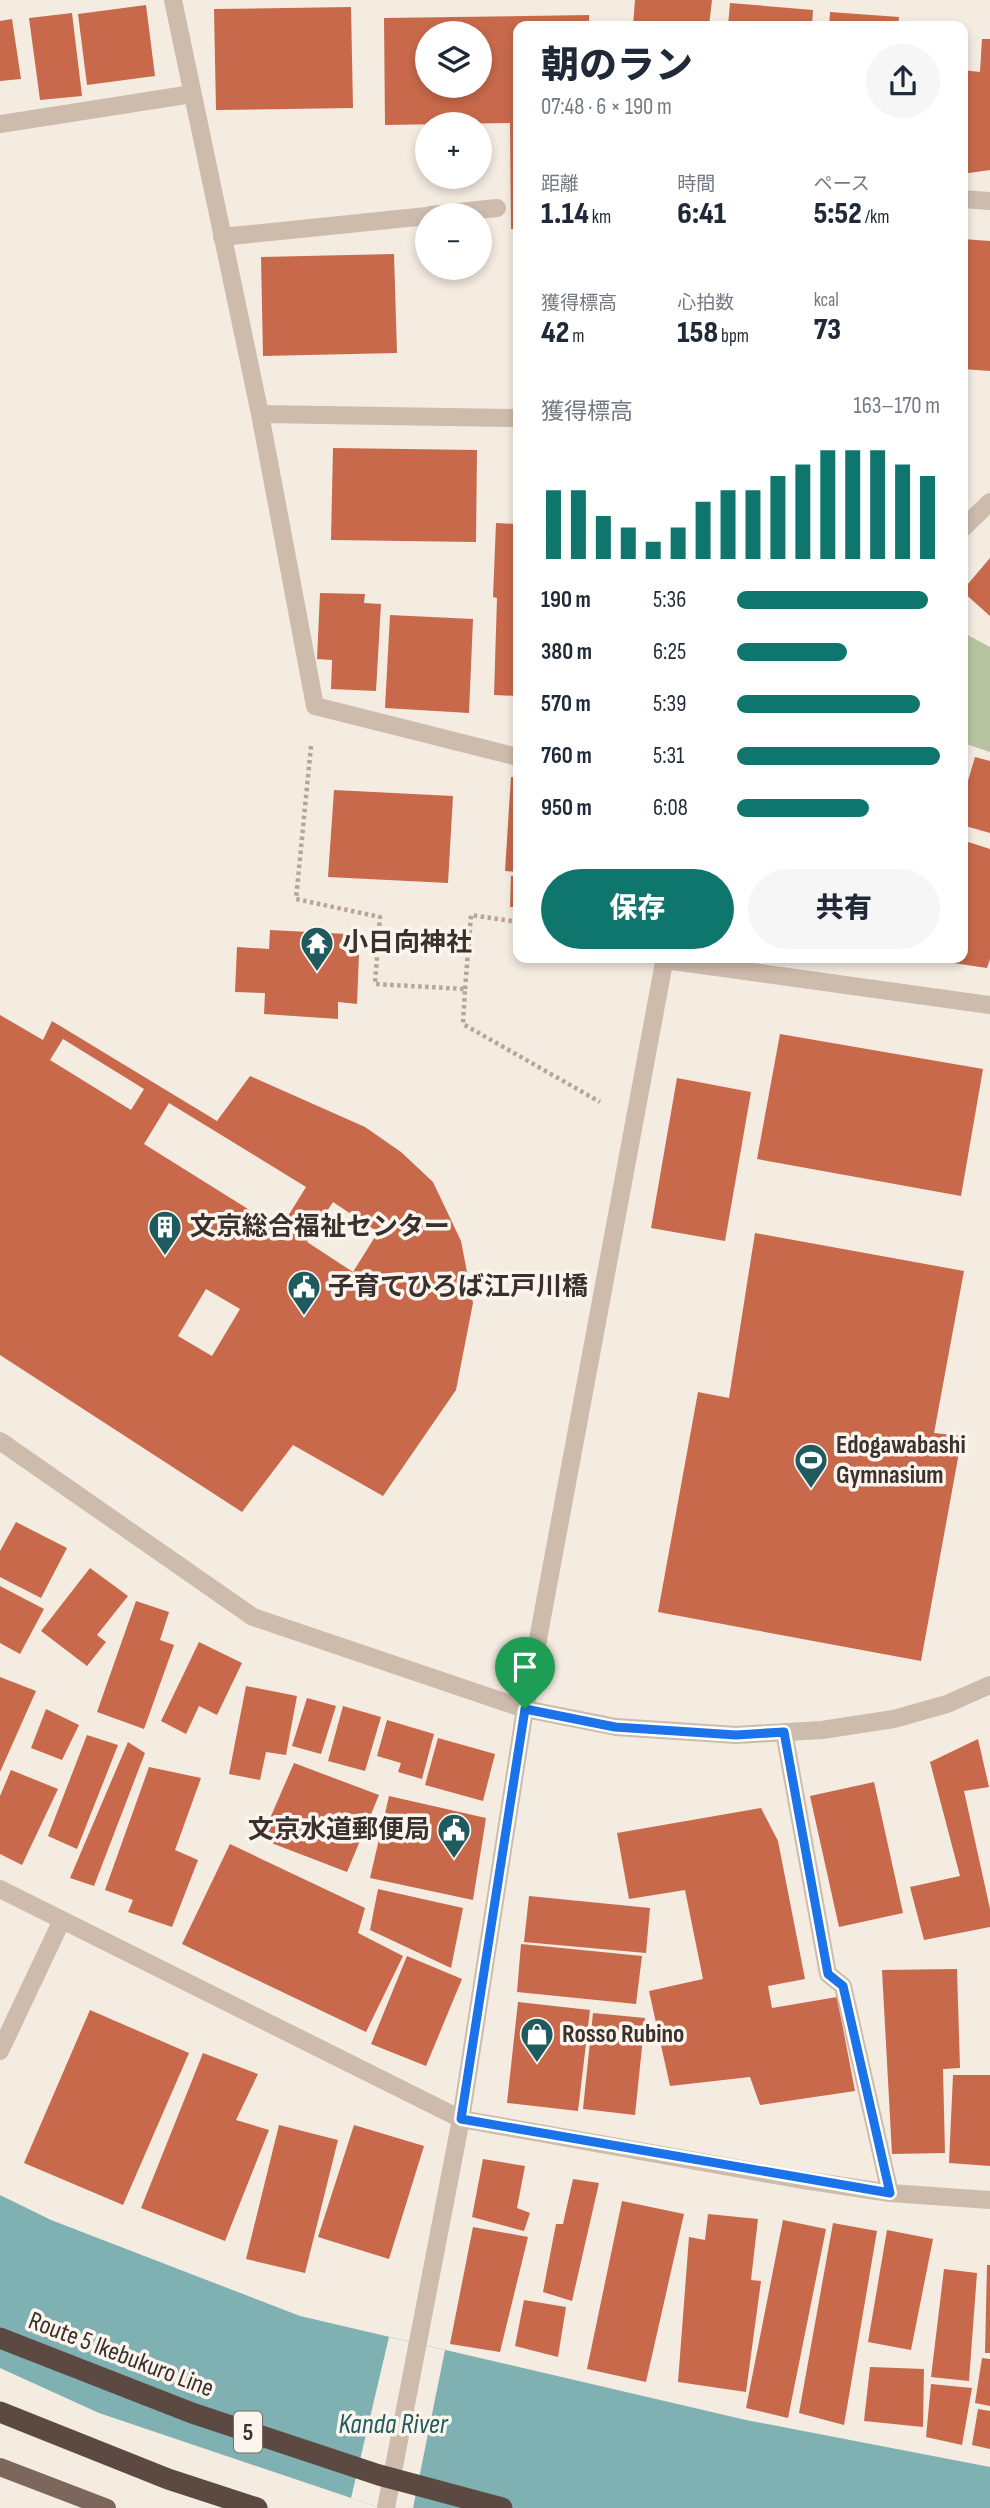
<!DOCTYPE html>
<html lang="ja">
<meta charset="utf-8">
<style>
body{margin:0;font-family:"Sofia Sans Condensed","Noto Sans JP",sans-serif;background:#f6f6f7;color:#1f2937;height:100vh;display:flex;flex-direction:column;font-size:26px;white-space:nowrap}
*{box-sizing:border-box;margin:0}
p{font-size:23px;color:#747a83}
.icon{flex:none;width:38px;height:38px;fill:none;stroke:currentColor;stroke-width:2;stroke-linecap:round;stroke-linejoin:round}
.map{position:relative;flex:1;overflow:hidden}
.details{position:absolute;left:513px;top:21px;width:455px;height:942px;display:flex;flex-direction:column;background:#fff;border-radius:14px;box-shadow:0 4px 10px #0003}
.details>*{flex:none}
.controls{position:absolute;left:415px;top:21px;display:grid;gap:14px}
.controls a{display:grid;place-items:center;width:77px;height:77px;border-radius:50%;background:#fff;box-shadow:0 4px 10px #0003;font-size:35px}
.pin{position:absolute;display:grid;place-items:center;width:60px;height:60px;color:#fff;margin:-72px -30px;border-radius:50% 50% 50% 0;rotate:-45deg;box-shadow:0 0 7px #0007}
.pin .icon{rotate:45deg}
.round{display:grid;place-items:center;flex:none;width:74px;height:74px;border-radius:37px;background:#f6f6f7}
.summary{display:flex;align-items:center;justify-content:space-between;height:119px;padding:0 28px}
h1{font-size:38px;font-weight:800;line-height:52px}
.stats{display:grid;grid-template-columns:repeat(3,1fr);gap:10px;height:119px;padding:7px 28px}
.stats div{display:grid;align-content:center}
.stats b{font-size:30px;font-weight:800}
.stats small{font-size:19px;font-weight:400}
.stats p{font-size:19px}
.chart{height:196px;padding:14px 28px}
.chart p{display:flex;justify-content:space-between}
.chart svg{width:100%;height:126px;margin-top:7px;stroke:#0f766e;stroke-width:6}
.primary-button{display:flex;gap:14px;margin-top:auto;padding:14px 28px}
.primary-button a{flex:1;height:80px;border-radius:42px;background:#0f766e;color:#fff;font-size:28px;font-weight:800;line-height:80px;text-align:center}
.primary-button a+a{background:#f6f6f7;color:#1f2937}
ul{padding:0 28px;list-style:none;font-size:23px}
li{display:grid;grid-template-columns:112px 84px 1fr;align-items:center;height:52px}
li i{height:18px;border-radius:9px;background:#0f766e}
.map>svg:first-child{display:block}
.green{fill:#b8c4a0}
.water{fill:#7fb0b2}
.pier{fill:#f4ebe1}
.building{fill:#c8694b;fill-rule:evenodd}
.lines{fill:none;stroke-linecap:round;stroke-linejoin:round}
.path{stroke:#b9a596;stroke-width:4.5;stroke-dasharray:3.5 3.5;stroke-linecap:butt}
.minor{stroke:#cdbbac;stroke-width:18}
.major{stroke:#7d675c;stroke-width:18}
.highway{stroke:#5c4a42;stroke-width:21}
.highway-bridge{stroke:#5c4a42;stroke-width:21}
.route-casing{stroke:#fff;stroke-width:14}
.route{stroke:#1a73e8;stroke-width:9}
.labels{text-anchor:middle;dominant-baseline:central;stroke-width:7;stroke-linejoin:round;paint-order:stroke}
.shield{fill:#fbf5ee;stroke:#756b66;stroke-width:2}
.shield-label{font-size:24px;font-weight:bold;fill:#3b302b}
.poi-label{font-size:26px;font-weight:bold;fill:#3b302b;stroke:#fbf5ee;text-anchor:start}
.street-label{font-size:26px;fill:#3b302b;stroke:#fbf5ee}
.water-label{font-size:28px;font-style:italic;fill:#1f5a5e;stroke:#fbf5ee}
</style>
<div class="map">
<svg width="990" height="2508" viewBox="0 0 990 2508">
<rect width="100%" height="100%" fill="#f4ebe1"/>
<path class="green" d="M 962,632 L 990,647 L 990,752 L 963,743 Z"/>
<path class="water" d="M 0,2195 L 51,2220 L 300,2316 L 746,2420 L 990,2467 L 990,2508 L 381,2508 L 99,2413 L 0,2368 Z"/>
<path class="pier" d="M 389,2337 L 445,2350 L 413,2508 L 381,2508 L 351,2498 Z"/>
<g class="building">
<path d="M 635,0 L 712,0 L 709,26 L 633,26 Z"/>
<path d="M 730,3 L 813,10 L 812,26 L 728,26 Z"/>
<path d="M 146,5 L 155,76 L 87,85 L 78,14 Z"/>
<path d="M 351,7 L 353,108 L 216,110 L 214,9 Z"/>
<path d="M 830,12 L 899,17 L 898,26 L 829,26 Z"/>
<path d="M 72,13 L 82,96 L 40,100 L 29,18 Z"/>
<path d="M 589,15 L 589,26 L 518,26 L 518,229 L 511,229 L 510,123 L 385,125 L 384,18 ZM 427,33 L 480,33 L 480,86 L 427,86 Z"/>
<path d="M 12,19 L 21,79 L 0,81 L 0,21 Z"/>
<path d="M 982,39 L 990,39 L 990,170 L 962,174 L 962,70 L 980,72 Z"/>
<path d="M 962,239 L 990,241 L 990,371 L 962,369 Z"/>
<path d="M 394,254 L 397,353 L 263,356 L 261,257 Z"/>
<path d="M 333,448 L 477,450 L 476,542 L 331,540 Z"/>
<path d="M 496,523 L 518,524 L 518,696 L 494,695 L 497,598 L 493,597 Z"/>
<path d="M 990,558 L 990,616 L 962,591 Z"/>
<path d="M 320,593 L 365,594 L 364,603 L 381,604 L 376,691 L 331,689 L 332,660 L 317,659 Z"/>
<path d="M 390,615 L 473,619 L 469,713 L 385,708 Z"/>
<path d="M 975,757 L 990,761 L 990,833 L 962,825 L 962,801 Z"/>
<path d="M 511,777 L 518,778 L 518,872 L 505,871 Z"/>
<path d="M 334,790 L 453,796 L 448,883 L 328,877 Z"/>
<path d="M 962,840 L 990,849 L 990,959 L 987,968 L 926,959 L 962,957 Z"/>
<path d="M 511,876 L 518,876 L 518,907 L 510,907 Z"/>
<path d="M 270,930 L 348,934 L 347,953 L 359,954 L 357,1004 L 338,1002 L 338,1019 L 264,1014 L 265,993 L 235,992 L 237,947 L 269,949 Z"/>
<path d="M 0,1015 L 43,1040 L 52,1021 L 217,1121 L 250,1076 L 365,1127 L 401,1152 L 433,1182 L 461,1241 L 473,1303 L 456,1390 L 383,1496 L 293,1445 L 242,1512 L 0,1355 ZM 63,1039 L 144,1089 L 131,1110 L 50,1060 ZM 169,1103 L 306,1187 L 280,1229 L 144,1144 ZM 333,1202 L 378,1232 L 353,1272 L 307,1242 ZM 206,1289 L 240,1309 L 212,1356 L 178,1336 Z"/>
<path d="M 780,1034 L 983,1069 L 961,1196 L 757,1159 Z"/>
<path d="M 677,1078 L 751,1092 L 725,1241 L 651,1228 Z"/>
<path d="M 755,1233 L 964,1271 L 934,1433 L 962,1436 L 921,1661 L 658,1612 L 698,1392 L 729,1398 Z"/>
<path d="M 16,1522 L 67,1548 L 41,1598 L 0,1577 L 0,1551 Z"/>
<path d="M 90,1568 L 128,1596 L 97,1635 L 106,1642 L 87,1666 L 41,1631 Z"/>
<path d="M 0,1586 L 44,1609 L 20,1654 L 0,1643 Z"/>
<path d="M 136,1601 L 169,1612 L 160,1640 L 174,1645 L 144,1729 L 97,1712 Z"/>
<path d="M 199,1642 L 242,1663 L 217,1715 L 199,1706 L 186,1734 L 161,1721 Z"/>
<path d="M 0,1677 L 36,1691 L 0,1772 Z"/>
<path d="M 246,1686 L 297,1696 L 286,1755 L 266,1752 L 260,1780 L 229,1774 Z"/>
<path d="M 307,1698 L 336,1706 L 321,1754 L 292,1746 Z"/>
<path d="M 343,1706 L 381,1717 L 365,1771 L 328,1761 Z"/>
<path d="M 46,1709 L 79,1725 L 62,1760 L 31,1748 Z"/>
<path d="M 387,1720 L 434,1734 L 422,1779 L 398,1772 L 401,1763 L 377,1756 Z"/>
<path d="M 87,1735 L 118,1745 L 77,1849 L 48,1836 Z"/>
<path d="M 438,1738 L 495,1754 L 483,1801 L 425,1785 Z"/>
<path d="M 978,1739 L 989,1787 L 964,1791 L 990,1909 L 990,1927 L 924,1940 L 910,1887 L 960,1876 L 930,1762 Z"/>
<path d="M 128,1742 L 145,1753 L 94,1886 L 70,1878 Z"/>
<path d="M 294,1763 L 379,1795 L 347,1872 L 261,1839 Z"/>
<path d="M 149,1767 L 201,1778 L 175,1850 L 198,1860 L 172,1927 L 128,1912 L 133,1900 L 105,1890 Z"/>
<path d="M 11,1770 L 58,1789 L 22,1865 L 0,1854 L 0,1796 Z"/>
<path d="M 874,1782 L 903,1913 L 839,1927 L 810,1796 Z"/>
<path d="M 389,1796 L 486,1818 L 473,1900 L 370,1878 Z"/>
<path d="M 761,1808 L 778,1841 L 805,1979 L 768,1986 L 772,2008 L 837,1997 L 855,2091 L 760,2105 L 750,2077 L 670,2086 L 649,1991 L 703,1979 L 685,1890 L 629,1899 L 617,1833 Z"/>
<path d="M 230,1844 L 365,1908 L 358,1933 L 403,1956 L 366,2032 L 182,1944 Z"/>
<path d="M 378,1889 L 463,1908 L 451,1968 L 370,1930 Z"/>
<path d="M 529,1896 L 650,1908 L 646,1953 L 524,1942 Z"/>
<path d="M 521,1944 L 642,1956 L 636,2004 L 517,1992 Z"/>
<path d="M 407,1956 L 462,1979 L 426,2066 L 371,2044 Z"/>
<path d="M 957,1969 L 960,2068 L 943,2069 L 945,2153 L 892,2154 L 882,1970 Z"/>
<path d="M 518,2002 L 590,2010 L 578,2111 L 507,2103 Z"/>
<path d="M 90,2010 L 189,2053 L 123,2205 L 24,2163 Z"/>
<path d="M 593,2013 L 645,2018 L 635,2115 L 583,2109 Z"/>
<path d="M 203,2053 L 258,2074 L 236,2120 L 269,2130 L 225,2241 L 141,2208 Z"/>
<path d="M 953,2075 L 990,2075 L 990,2166 L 949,2163 Z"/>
<path d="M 279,2125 L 338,2140 L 305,2273 L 246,2259 Z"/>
<path d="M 354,2125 L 424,2146 L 389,2259 L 318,2237 Z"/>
<path d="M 483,2159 L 525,2166 L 517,2208 L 530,2213 L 524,2231 L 472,2217 Z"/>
<path d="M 573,2179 L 599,2183 L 572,2301 L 543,2292 L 556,2224 L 563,2224 Z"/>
<path d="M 622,2201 L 684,2214 L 646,2382 L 587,2369 Z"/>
<path d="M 708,2214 L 758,2219 L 751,2280 L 761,2281 L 746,2392 L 678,2382 L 689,2237 L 705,2240 Z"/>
<path d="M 783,2220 L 826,2229 L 788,2418 L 746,2408 Z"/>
<path d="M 833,2223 L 877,2231 L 844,2425 L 799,2413 Z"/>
<path d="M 473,2227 L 528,2237 L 500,2352 L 450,2344 Z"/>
<path d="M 887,2230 L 933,2239 L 911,2350 L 868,2342 Z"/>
<path d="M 987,2265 L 990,2265 L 990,2353 L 985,2353 Z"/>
<path d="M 944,2269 L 977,2273 L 969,2381 L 931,2377 Z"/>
<path d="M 524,2300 L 566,2307 L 558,2357 L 515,2346 Z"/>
<path d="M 982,2358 L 990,2359 L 990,2406 L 975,2403 Z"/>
<path d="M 870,2367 L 924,2369 L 923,2427 L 864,2421 Z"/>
<path d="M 931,2384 L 972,2388 L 962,2445 L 926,2437 Z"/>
<path d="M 978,2409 L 990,2411 L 990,2449 L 972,2445 Z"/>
</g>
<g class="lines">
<g class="path">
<path d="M 311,746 L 296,899 L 380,917 L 375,984 L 465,989 L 463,1024 L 600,1102"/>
<path d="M 465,989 L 471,915 L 518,922"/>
</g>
<g class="minor">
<path d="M 173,0 L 260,414 L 315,706 L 518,757"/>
<path d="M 0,124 L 192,94"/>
<path d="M 962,199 L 990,201"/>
<path d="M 430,215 L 497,208"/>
<path d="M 222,237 L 427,216"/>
<path d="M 260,414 L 516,418"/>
<path d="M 962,529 L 990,502"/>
<path d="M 665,960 L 990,1005"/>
<path d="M 0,1441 L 253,1617 L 525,1709 L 616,1727 L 736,1735 L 822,1730 L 894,1719 L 947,1704 L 990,1685"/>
<path d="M 784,1732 L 828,1974 L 843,1986 L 890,2193"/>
<path d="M 0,1889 L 461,2119 L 797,2179 L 890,2193 L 990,2200"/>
<path d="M 0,2051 L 61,1922"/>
<path d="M 386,2508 L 461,2119 L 525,1709 L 665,957"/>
</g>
<path class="major" d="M 0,2467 L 107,2508"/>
<path class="highway" d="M 0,2412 L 168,2479 L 257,2508"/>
<path class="highway-bridge" d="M 0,2338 L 192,2413 L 379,2475 L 502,2508"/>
</g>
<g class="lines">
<defs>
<path id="route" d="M 525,1709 L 615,1727 L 736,1735 L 784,1732 L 828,1974 L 843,1986 L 890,2193 L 461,2119 Z"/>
</defs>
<use href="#route" class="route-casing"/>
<use href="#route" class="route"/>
</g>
<defs>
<symbol id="temple-pin" viewBox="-11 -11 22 30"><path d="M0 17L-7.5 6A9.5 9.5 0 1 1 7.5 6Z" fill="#1f5a5e" stroke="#fbf5ee"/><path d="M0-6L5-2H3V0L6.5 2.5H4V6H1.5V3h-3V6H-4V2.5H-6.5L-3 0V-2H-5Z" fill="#fff"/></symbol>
<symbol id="building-pin" viewBox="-11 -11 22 30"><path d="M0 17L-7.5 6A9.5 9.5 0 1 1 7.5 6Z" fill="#1f5a5e" stroke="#fbf5ee"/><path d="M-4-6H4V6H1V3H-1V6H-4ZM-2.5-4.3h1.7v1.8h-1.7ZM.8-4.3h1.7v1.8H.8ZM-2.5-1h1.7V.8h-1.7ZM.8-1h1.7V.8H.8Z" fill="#fff"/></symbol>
<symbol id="civic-pin" viewBox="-11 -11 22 30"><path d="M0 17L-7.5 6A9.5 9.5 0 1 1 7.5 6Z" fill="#1f5a5e" stroke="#fbf5ee"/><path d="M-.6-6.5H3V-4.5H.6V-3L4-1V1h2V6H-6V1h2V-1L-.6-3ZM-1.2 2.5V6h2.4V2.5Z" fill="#fff"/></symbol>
<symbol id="stadium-pin" viewBox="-11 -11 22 30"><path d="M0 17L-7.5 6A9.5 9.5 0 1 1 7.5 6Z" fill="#1f5a5e" stroke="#fbf5ee"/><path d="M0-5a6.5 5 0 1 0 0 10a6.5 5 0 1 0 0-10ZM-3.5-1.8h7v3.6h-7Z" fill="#fff"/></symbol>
<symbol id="shop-pin" viewBox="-11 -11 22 30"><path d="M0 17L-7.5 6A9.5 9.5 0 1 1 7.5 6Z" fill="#1f5a5e" stroke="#fbf5ee"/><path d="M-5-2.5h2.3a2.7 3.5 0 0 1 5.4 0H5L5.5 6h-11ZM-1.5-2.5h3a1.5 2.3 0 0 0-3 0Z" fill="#fff"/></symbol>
</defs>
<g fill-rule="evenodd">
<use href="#temple-pin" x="298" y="924" width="38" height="52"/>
<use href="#building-pin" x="146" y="1208" width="38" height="52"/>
<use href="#civic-pin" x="285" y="1268" width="38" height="52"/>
<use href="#stadium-pin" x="792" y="1441" width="38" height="52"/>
<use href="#civic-pin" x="435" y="1811" width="38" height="52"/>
<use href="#shop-pin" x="518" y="2015" width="38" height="52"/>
</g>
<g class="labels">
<rect class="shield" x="234" y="2411.5" width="28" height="41" rx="5"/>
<g class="shield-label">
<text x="248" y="2432">5</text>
</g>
<g class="poi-label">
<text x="342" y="943">小日向神社</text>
<text x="190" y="1227">文京総合福祉センター</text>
<text x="328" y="1287">子育てひろば江戸川橋</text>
<text x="836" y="1445">Edogawabashi<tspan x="836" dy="30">Gymnasium</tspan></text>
<text x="430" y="1830" text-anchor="end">文京水道郵便局</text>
<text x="562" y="2034">Rosso Rubino</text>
</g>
<g class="street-label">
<text transform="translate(121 2355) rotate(21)">Route 5 Ikebukuro Line</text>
</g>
<g class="water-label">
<text x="393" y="2424">Kanda River</text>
</g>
</g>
</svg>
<div class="controls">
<a><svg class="icon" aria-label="layers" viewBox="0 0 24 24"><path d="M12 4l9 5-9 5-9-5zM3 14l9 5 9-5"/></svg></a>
<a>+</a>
<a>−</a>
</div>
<div class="pin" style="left:525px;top:1709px;background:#1e9e55"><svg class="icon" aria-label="arrive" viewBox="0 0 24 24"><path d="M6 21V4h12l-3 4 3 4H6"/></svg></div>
<section class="details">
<div class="summary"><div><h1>朝のラン</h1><p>07:48 · 6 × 190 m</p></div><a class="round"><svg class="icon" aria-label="share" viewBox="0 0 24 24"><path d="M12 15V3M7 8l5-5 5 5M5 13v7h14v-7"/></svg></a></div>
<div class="stats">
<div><p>距離</p><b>1.14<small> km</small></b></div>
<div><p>時間</p><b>6:41</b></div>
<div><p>ペース</p><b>5:52<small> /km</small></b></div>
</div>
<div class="stats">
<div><p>獲得標高</p><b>42<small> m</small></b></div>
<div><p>心拍数</p><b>158<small> bpm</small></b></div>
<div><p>kcal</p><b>73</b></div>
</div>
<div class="chart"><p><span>獲得標高</span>163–170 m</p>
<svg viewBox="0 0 160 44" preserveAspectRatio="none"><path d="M5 44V20M15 44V20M25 44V29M35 44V33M45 44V38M55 44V33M65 44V24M75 44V20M85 44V20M95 44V15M105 44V11M115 44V6M125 44V6M135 44V6M145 44V11M155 44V15"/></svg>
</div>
<ul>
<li><b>190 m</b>5:36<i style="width:94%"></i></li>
<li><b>380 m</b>6:25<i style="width:54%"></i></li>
<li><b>570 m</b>5:39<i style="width:90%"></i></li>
<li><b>760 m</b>5:31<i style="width:100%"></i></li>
<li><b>950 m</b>6:08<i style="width:65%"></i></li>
</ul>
<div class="primary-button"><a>保存</a><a>共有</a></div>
</section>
</div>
